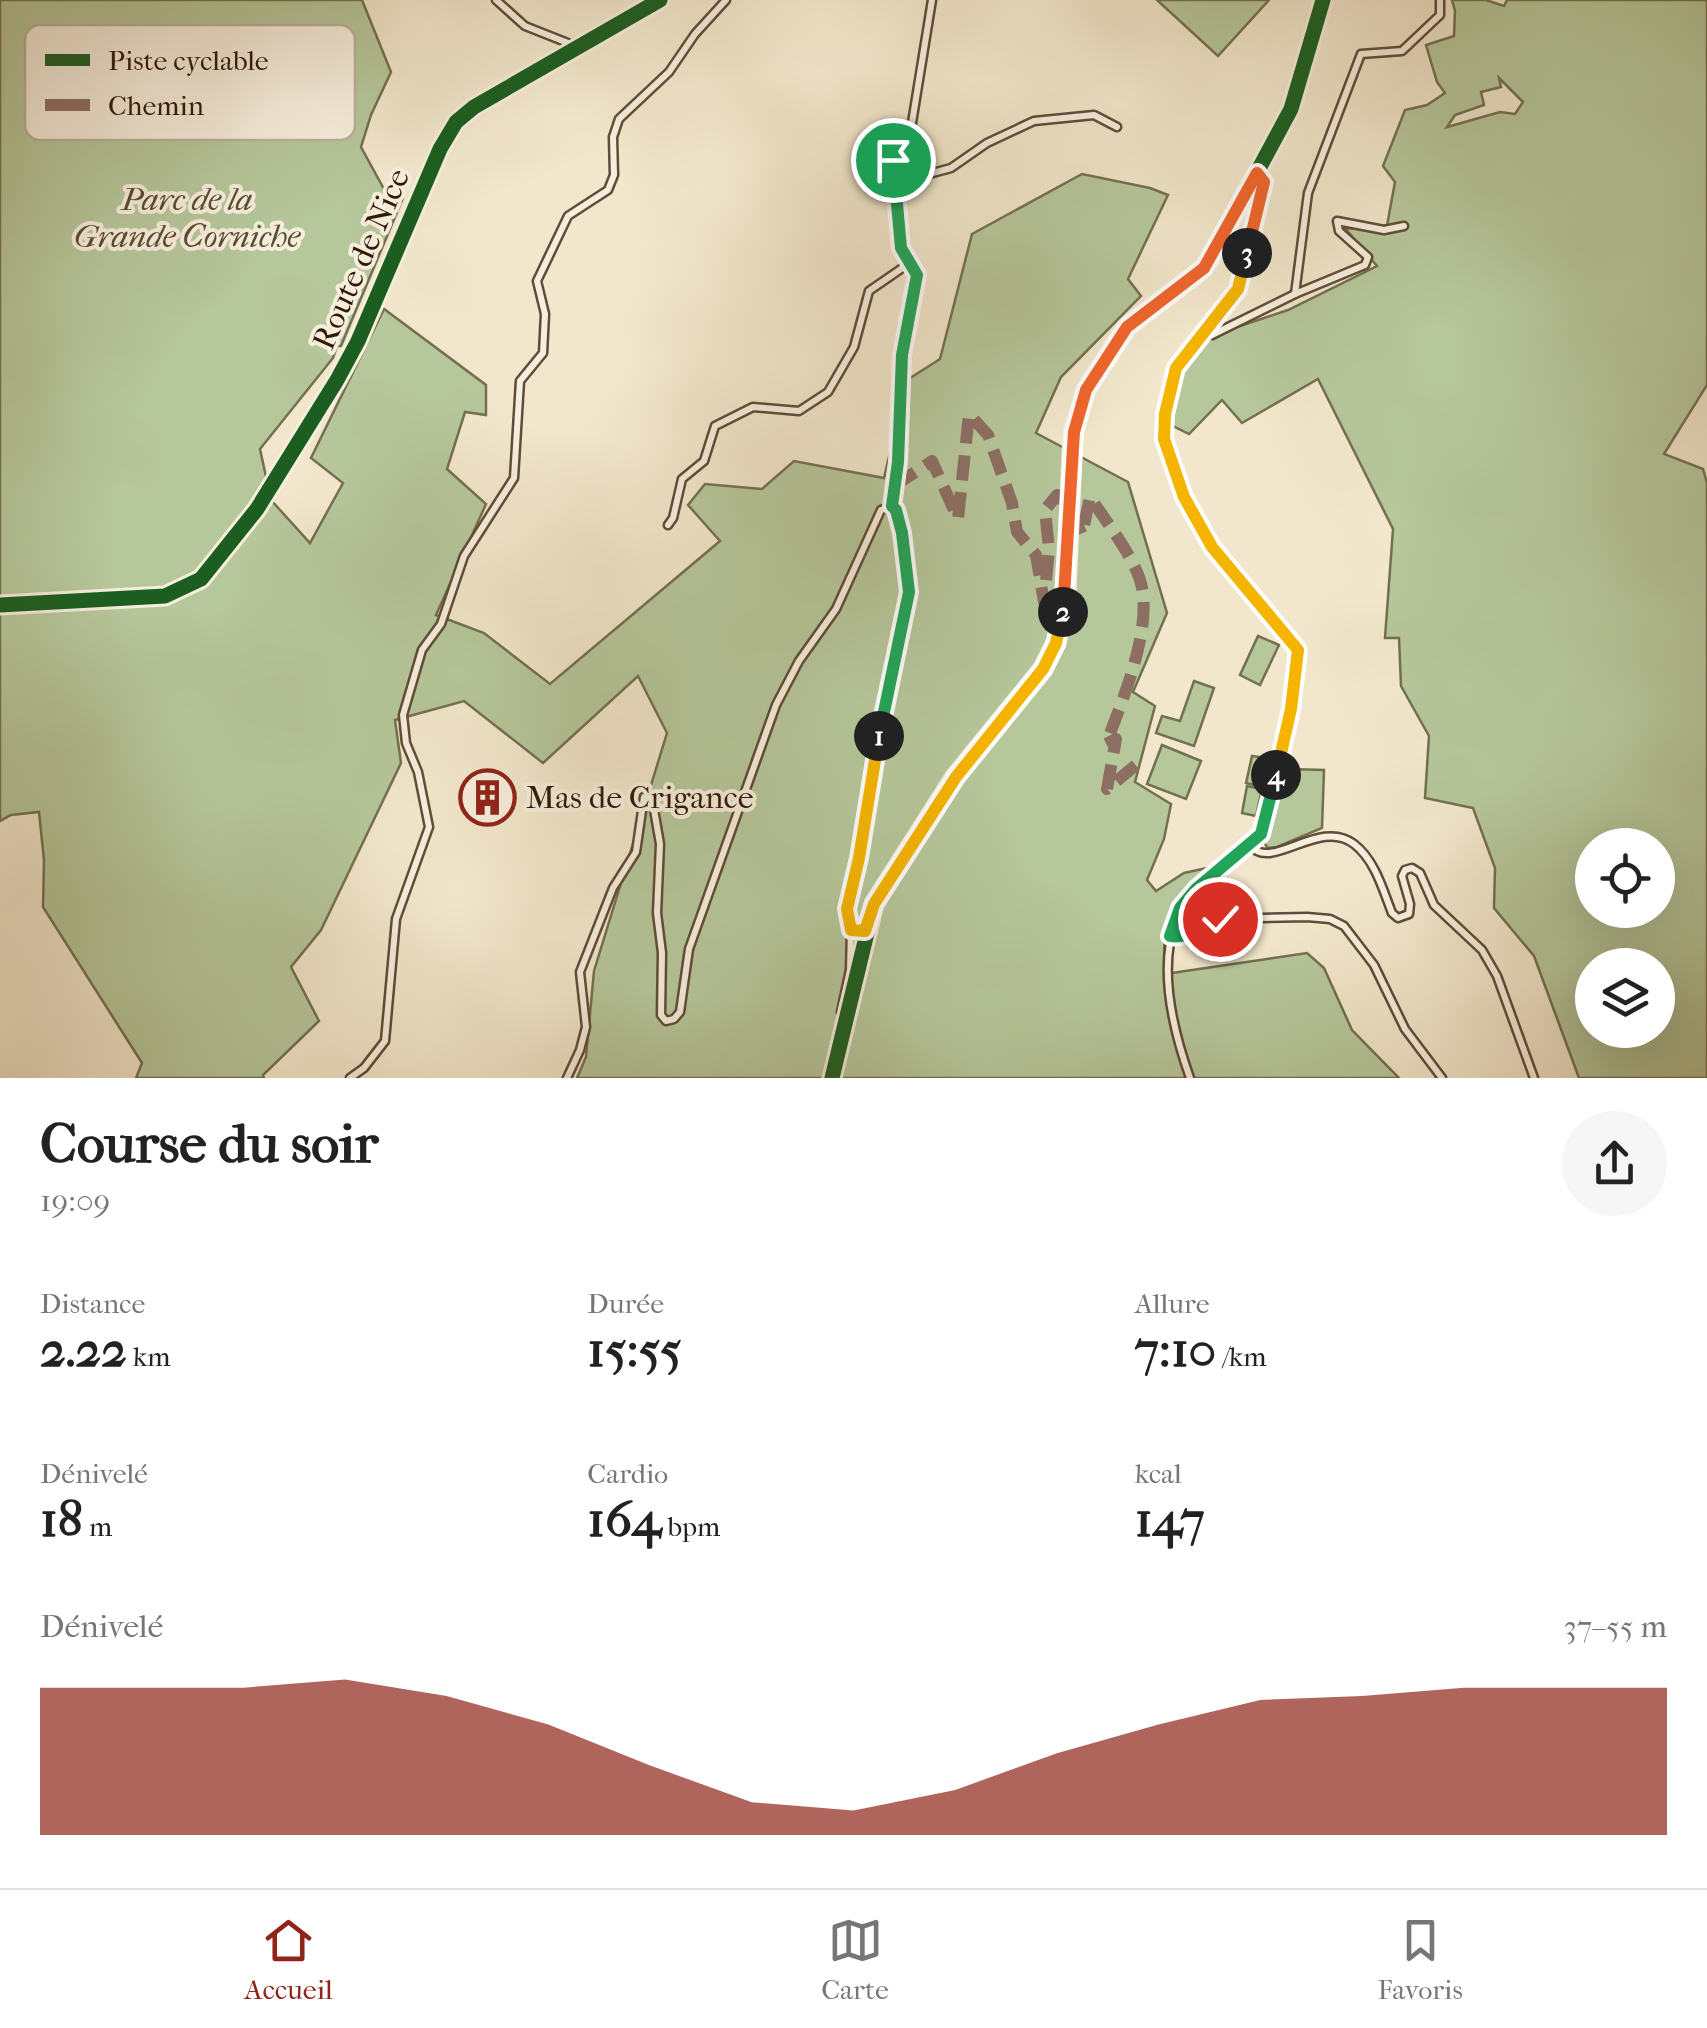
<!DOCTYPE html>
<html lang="fr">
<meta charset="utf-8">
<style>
body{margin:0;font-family:"IM FELL French Canon",serif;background:#f6f6f6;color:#222;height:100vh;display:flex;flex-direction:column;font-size:38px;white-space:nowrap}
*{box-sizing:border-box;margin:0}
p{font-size:32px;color:#767676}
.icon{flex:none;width:55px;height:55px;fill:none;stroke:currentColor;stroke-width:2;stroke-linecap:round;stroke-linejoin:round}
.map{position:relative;height:1078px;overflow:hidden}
.drawer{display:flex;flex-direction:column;background:#fff;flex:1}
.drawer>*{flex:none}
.tools{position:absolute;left:1575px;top:828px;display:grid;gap:20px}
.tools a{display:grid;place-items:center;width:100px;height:100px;border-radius:50%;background:#fff;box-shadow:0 10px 40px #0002;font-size:50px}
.pin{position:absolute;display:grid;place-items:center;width:85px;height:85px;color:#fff;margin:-42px;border:5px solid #fff;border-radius:50%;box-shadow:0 2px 10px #0007}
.km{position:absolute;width:50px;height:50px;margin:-25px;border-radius:50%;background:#222;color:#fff;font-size:28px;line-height:50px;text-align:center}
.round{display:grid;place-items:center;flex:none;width:105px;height:105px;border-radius:52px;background:#f6f6f6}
.overview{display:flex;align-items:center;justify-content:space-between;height:170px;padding:0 40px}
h1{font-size:55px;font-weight:800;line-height:75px}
.stats{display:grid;grid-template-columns:repeat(3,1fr);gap:15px;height:170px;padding:10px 40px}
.stats div{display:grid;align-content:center}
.stats b{font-size:50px;font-weight:800}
.stats small{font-size:28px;font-weight:400}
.stats p{font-size:28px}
.chart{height:280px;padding:20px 40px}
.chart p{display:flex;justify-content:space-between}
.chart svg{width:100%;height:180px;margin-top:10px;fill:#8f2418;opacity:.7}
.dock{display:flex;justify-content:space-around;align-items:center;height:140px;border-top:2px solid #e0e0e0;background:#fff;font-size:28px;color:#767676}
.dock a{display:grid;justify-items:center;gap:5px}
.dock .on{color:#8f2418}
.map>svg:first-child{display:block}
.green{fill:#b6c79b;stroke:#737050;stroke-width:2.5;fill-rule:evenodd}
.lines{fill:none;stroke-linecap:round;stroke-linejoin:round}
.street-casing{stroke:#604c38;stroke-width:11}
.secondary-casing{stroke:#301906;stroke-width:14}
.street{stroke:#f7efde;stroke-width:6}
.secondary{stroke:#f7efde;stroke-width:9}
.quiet{stroke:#8d6e63;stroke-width:12;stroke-dasharray:25 12;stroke-linecap:butt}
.cycleway-casing{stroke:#f7efde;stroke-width:21}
.cycleway{stroke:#1b5e20;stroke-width:15}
.split-1-casing{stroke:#fff;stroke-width:20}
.split-2-casing{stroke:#fff;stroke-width:20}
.split-3-casing{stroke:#fff;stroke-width:20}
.split-4-casing{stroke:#fff;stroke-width:20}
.split-5-casing{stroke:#fff;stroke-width:20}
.split-1{stroke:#22a559;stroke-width:12}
.split-2{stroke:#f5b400;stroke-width:12}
.split-3{stroke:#f0652b;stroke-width:12}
.split-4{stroke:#f5b400;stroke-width:12}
.split-5{stroke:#22a559;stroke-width:12}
.labels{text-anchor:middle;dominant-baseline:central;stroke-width:8;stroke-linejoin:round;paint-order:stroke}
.park-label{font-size:32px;font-style:italic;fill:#584d33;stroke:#f7efde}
.street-label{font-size:32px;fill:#301906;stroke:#f7efde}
.poi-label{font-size:32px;fill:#301906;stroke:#f7efde;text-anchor:start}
.key{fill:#f7efde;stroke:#bbaf9d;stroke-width:2.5}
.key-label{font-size:28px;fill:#301906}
</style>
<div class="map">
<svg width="1707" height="1078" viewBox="0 0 1707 1078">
<rect width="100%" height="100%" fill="#f2e7cc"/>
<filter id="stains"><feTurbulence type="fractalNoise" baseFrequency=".002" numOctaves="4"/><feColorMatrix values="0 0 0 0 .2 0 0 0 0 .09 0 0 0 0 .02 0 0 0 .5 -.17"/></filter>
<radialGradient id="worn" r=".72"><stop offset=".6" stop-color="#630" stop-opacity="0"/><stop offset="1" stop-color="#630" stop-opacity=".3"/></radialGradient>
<g class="green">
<path d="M 0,0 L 362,0 L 391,72 L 371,115 L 361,147 L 384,189 L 403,198 L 341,346 L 337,346 L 333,358 L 260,449 L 271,500 L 310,543 L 343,483 L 311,458 L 384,309 L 486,385 L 486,415 L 465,412 L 447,469 L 486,504 L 436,615 L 484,633 L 550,684 L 720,541 L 688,505 L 705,484 L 762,489 L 794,461 L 884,478 L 907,380 L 940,359 L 972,234 L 1082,174 L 1150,188 L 1168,195 L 1128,279 L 1141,296 L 1061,377 L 1036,433 L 1128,482 L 1167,613 L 1133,692 L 1155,706 L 1135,782 L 1171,804 L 1164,839 L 1147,880 L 1156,891 L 1184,873 L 1211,867 L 1183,898 L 1164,933 L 1165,974 L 1307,953 L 1324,968 L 1352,1030 L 1399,1078 L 577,1078 L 586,1057 L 594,971 L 667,733 L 638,676 L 543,763 L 464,701 L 395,720 L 401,763 L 321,930 L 291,967 L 319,1021 L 263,1075 L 264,1078 L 136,1078 L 142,1063 L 43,907 L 44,860 L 39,812 L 11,815 L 0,821 Z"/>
<path d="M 1157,0 L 1269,0 L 1218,56 Z"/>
<path d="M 1452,0 L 1486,0 L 1504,6 L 1507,0 L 1707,0 L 1707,385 L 1664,454 L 1703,469 L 1707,483 L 1707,1078 L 1579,1078 L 1534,956 L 1494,908 L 1495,868 L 1473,808 L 1425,798 L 1429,736 L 1401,686 L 1399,638 L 1385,638 L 1393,529 L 1318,379 L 1242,423 L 1222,400 L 1189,434 L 1167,423 L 1178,377 L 1201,339 L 1288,310 L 1377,266 L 1345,228 L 1386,231 L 1395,182 L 1383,166 L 1405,110 L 1427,105 L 1445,93 L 1437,82 L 1426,45 L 1454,36 L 1455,11 ZM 1499,78 L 1523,102 L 1515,114 L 1500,112 L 1447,127 L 1455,115 L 1484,105 L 1481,92 L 1501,87 ZM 1592,845 L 1658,845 L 1658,910 L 1592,910 ZM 1592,965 L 1658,965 L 1658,1030 L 1592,1030 Z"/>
<path d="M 1258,636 L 1279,645 L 1260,685 L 1240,675 Z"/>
<path d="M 1194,681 L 1214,688 L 1194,746 L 1156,733 L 1162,716 L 1180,721 Z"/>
<path d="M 1162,745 L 1201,761 L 1186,799 L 1147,784 Z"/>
<path d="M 1252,756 L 1274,759 L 1268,788 L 1246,783 Z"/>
<path d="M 1290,769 L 1324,770 L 1322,828 L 1277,847 L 1268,848 L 1264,843 L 1280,783 L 1285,782 Z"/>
<path d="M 1247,786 L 1262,789 L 1256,816 L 1242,813 Z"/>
</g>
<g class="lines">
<defs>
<g id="street">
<path d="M 496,0 L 525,26 L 568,43 L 573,49"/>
<path d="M 895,195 L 929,174 L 951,168 L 987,143 L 1034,121 L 1094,115 L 1117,127"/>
<path d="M 1295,294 L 1308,193 L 1361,54 L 1402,51 L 1440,15 L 1440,0"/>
<path d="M 1203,334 L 1212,335 L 1295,294 L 1365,265 L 1368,257 L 1339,231 L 1337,221 L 1384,230 L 1404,226"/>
<path d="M 668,525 L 673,518 L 682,479 L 704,461 L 715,426 L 753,407 L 799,411 L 828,392 L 854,347 L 869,291 L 911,262"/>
<path d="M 1250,845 C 1271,873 1319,817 1354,844 C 1375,860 1383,890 1392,913 L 1398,918 L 1409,914 L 1410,904 L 1402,876 L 1405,870 L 1412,868 L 1420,873 L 1434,905 L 1482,950 L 1497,976 L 1534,1078"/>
<path d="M 1170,936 L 1186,935 L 1204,924 L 1220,919 L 1307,917 L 1330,919 L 1344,926 L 1374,965 L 1405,1029 L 1442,1078"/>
<path d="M 846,1017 L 841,1012 L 850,970 L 851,929 L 847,909 L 859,857 L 876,749 L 909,592 L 903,533 L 896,509 L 892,506 L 898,462 L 902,355 L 917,275 L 901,248 L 893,165 L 895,153 L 911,129 L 932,0"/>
<path d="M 350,1078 L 364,1068 L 385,1041 L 396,919 L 429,827 L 418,772 L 406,743 L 403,715 L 422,650 L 441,624 L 464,556 L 514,478 L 520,381 L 543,353 L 545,314 L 537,281 L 568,216 L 608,190 L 614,175 L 613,137 L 619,119 L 669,72 L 695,34 L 726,0"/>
<path d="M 567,1078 L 580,1050 L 586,1027 L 580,972 L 613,888 L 636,852 L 644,797 L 652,798 L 660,844 L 657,913 L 662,953 L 661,1015 L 666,1021 L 674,1019 L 680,1012 L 689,949 L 776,705 L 799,661 L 836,609 L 881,510 L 892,506"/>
<path d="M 1190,1078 C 1169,1019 1149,934 1199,885 C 1219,866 1250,852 1264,829 L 1299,656 L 1292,639 C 1234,573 1149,493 1168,397 C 1170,387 1172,376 1177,368 C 1193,340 1218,315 1238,289 L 1242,278 L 1264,182 L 1257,173"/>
</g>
<g id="secondary">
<path d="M 0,605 L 165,596 L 201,579 L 257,509 L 337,380 L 358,341 L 440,149 L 456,122 L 474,107 L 660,0"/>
<path d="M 832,1078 L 874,904 L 955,777 L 1043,669 L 1056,643 L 1066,593 L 1073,432 L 1086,390 L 1127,327 L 1198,273 L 1210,260 L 1291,109 L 1323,0"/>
</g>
</defs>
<use href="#street" class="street-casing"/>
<use href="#secondary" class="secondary-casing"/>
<use href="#street" class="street"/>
<use href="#secondary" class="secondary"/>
<path class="quiet" d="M 894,486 L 932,461 L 958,519 L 969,414 L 988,435 L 1012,503 L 1017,532 L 1036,555 L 1044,602 L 1049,549 L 1045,510 L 1057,495 L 1070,508 L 1082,535 L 1090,497 C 1105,520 1130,552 1139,577 C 1156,623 1122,701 1106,744 L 1116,739 L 1107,789 L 1142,760"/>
<defs>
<g id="cycleway">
<path d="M 0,605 L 165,596 L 201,579 L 257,509 L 337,380 L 358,341 L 440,149 L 456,122 L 474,107 L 660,0"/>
<path d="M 832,1078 L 874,904 L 955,777 L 1043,669 L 1056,643 L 1066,593 L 1073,432 L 1086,390 L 1127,327 L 1198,273 L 1210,260 L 1291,109 L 1323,0"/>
</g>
</defs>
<use href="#cycleway" class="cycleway-casing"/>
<use href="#cycleway" class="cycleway"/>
</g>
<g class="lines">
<defs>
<path id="split-1" d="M 879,736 L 909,592 L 902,533 L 896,510 L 892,506 L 898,462 L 902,355 L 917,275 L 901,248 L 893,160"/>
<path id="split-2" d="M 879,736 L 859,858 L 847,909 L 851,930 L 865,931 L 874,904 L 956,777 L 1043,669 L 1056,643 L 1063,612"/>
<path id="split-3" d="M 1063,612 L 1074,432 L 1086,390 L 1127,327 L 1204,268 L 1257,173 L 1264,182 L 1247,253"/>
<path id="split-4" d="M 1247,253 L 1238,289 L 1176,368 L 1165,414 L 1164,439 L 1184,497 L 1212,547 L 1298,650 L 1291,709 L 1276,775"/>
<path id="split-5" d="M 1220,919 C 1202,922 1189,940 1170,936 L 1180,908 L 1196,889 L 1261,834 L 1276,775"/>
</defs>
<use href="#split-1" class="split-1-casing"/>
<use href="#split-2" class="split-2-casing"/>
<use href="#split-3" class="split-3-casing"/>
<use href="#split-4" class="split-4-casing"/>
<use href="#split-5" class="split-5-casing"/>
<use href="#split-1" class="split-1"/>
<use href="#split-2" class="split-2"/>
<use href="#split-3" class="split-3"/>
<use href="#split-4" class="split-4"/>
<use href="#split-5" class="split-5"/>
</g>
<defs>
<symbol id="building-ring" viewBox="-11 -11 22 22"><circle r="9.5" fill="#f7efde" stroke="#8f2418" stroke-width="1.5"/><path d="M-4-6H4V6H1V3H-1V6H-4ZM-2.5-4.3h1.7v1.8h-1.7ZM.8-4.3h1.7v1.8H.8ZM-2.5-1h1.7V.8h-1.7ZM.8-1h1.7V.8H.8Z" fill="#8f2418"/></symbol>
</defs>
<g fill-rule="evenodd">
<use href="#building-ring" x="456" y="766" width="63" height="63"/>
</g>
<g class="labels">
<g class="park-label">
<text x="187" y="199">Parc de la<tspan x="187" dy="37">Grande Corniche</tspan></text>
</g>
<g class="street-label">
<text transform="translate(361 259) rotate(-66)">Route de Nice</text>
</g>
<g class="poi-label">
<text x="526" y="797">Mas de Crigance</text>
</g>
</g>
<rect x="25" y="25" width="330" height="115" rx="15" class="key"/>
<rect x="45" y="54" width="45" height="12" fill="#1b5e20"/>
<rect x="45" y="99" width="45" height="12" fill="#8d6e63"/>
<g class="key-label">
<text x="108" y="70">Piste cyclable</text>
<text x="108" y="115">Chemin</text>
</g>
<rect width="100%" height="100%" filter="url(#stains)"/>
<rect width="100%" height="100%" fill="url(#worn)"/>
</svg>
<div class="tools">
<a><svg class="icon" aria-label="locate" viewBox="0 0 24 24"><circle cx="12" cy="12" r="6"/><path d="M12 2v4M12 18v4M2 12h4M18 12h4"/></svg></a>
<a><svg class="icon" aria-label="layers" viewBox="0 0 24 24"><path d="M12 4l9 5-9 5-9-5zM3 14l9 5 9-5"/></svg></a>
</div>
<div class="pin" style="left:893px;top:160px;background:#1e9e55"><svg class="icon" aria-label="arrive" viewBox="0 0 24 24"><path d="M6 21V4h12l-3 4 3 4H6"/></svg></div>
<div class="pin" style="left:1220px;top:919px;background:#d93025"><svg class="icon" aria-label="check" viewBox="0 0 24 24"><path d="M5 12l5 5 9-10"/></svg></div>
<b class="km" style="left:879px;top:736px">1</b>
<b class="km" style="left:1063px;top:612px">2</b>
<b class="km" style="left:1247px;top:253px">3</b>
<b class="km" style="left:1276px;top:775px">4</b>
</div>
<section class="drawer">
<div class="overview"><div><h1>Course du soir</h1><p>19:09</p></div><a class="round"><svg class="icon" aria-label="share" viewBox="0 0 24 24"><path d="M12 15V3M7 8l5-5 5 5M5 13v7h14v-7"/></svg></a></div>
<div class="stats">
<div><p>Distance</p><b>2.22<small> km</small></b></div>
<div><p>Durée</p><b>15:55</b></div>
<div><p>Allure</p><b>7:10<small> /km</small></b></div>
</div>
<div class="stats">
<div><p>Dénivelé</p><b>18<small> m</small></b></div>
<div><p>Cardio</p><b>164<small> bpm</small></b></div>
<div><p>kcal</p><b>147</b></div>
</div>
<div class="chart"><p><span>Dénivelé</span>37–55 m</p>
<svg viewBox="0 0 160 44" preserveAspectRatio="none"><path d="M0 44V8L10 8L20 8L30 6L40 10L50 17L60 27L70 36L80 38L90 33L100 24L110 17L120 11L130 10L140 8L150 8L160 8V44z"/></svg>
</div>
</section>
<nav class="dock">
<a class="on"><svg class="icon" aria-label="home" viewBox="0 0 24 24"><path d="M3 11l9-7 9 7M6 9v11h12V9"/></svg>Accueil</a>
<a><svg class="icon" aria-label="map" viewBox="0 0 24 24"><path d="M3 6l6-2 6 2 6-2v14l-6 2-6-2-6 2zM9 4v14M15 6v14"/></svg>Carte</a>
<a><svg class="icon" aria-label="saved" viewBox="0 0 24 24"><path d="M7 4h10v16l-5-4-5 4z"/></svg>Favoris</a>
</nav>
